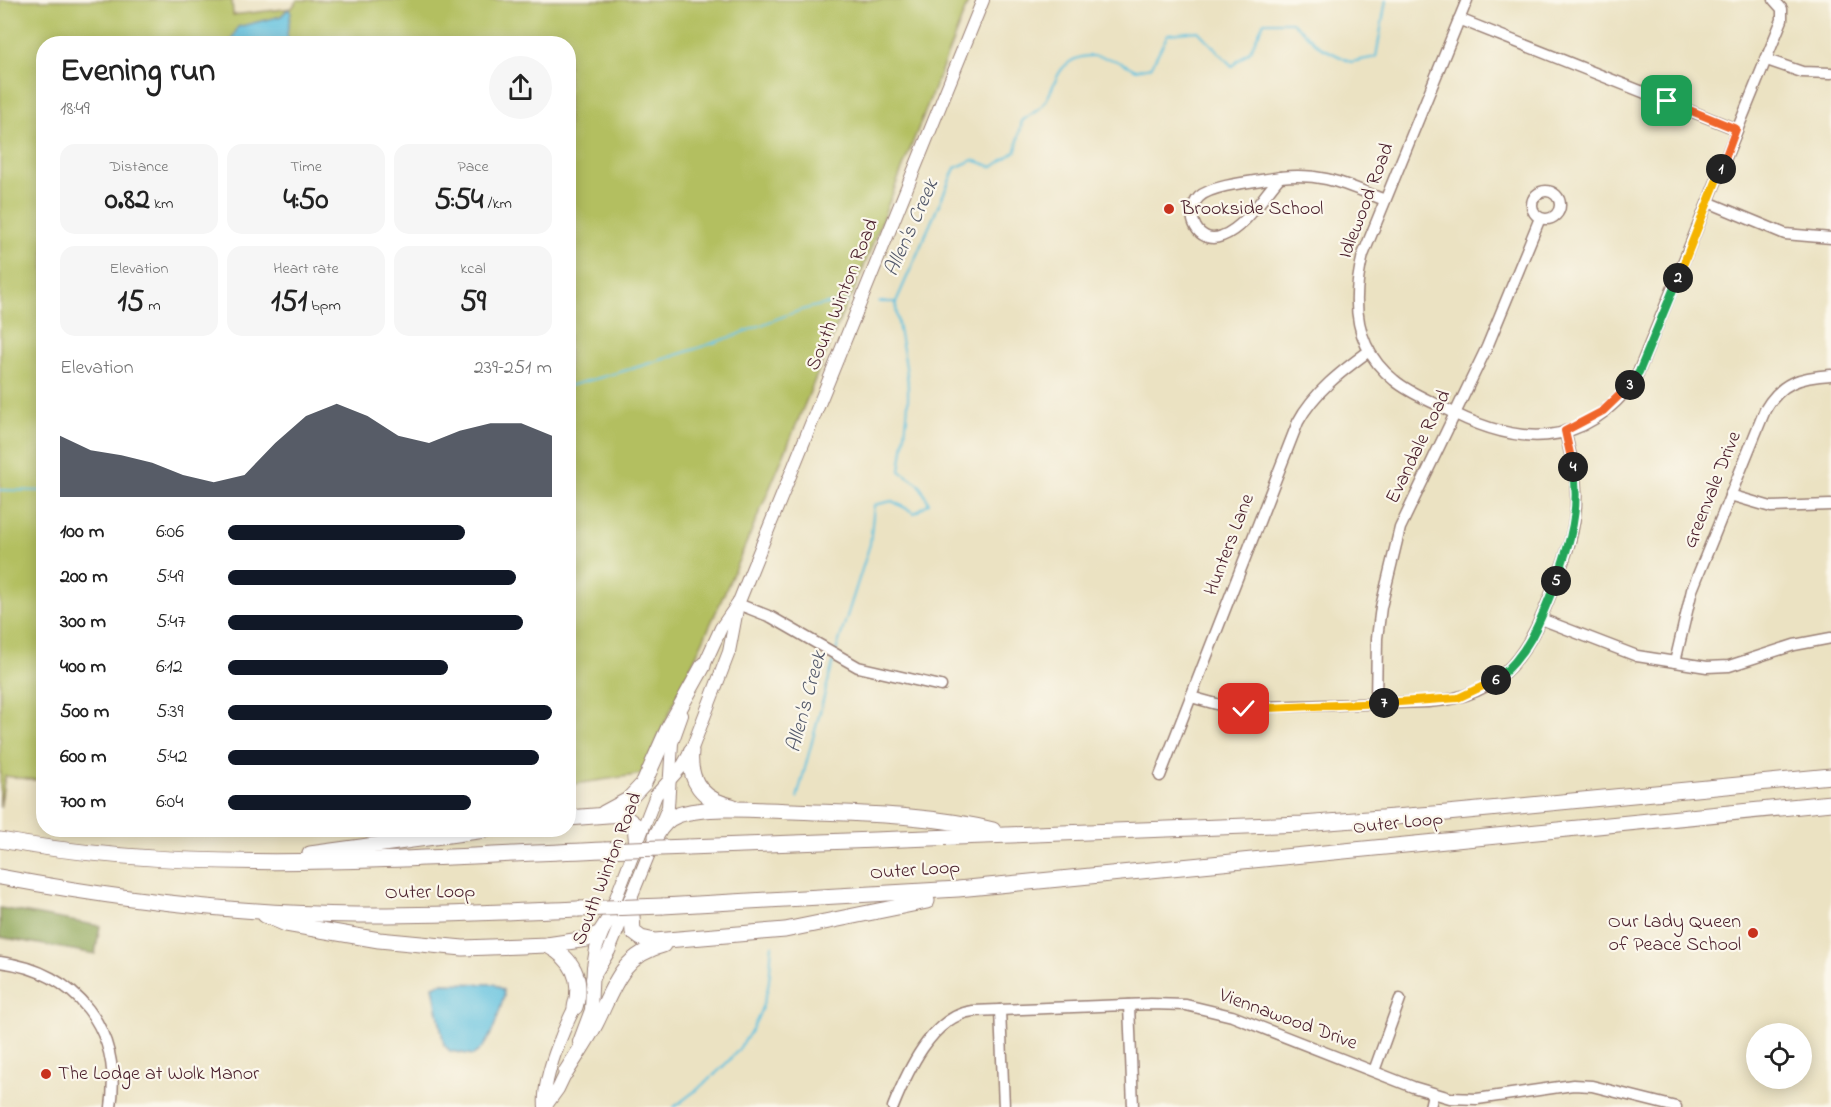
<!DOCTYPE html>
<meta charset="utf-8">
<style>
body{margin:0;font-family:"Indie Flower",sans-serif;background:#f6f6f6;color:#222;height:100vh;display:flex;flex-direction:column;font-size:22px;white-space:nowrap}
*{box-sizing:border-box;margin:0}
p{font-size:20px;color:#767676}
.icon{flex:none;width:33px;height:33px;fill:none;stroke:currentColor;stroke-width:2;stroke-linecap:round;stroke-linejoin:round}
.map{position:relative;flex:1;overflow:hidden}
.drawer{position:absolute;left:36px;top:36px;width:540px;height:801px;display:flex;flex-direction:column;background:#fff;border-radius:24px;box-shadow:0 3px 15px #0003}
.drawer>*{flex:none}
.buttons{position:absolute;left:1746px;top:1023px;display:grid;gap:12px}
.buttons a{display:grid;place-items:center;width:66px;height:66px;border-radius:50%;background:#fff;box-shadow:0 3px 15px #0003;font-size:30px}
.pin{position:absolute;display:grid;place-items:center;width:51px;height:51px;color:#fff;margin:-26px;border-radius:12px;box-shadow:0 3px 9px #0006}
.km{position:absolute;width:30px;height:30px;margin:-15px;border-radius:50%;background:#222;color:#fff;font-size:16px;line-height:30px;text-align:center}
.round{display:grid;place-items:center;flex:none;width:63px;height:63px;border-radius:32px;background:#f6f6f6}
.summary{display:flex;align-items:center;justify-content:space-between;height:102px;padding:0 24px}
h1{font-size:33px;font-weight:700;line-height:45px}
.metrics{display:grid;grid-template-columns:repeat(3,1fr);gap:9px;height:102px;padding:6px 24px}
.metrics div{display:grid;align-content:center;border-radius:15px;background:#f6f6f6;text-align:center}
.metrics b{font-size:30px;font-weight:700}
.metrics small{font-size:16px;font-weight:400}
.metrics p{font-size:16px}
.chart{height:168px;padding:12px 24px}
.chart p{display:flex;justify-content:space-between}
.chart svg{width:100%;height:108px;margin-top:6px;fill:#111827;opacity:.7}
ul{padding:0 24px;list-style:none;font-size:20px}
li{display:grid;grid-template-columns:96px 72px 1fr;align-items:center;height:45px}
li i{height:15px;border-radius:8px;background:#111827}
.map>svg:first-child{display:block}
.green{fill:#b3bf61;stroke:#7e6f46;stroke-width:1.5}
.forest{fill:#8ea657;stroke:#6c6241;stroke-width:1.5}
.water{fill:#61c1df;stroke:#567085;stroke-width:1.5}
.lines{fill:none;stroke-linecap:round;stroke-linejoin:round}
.stream{stroke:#61c1df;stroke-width:2}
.minor-casing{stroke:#9a8076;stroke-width:13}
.major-casing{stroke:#9a8076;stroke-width:14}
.highway-casing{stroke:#9a8076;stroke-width:17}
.minor{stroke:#fff;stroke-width:10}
.major{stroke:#fff;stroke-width:12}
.highway{stroke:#fff;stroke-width:15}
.highway-bridge-casing{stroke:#9a8076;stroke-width:17;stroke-linecap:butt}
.highway-bridge{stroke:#fff;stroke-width:15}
.split-1-casing{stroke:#fff;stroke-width:12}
.split-2-casing{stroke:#fff;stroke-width:12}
.split-3-casing{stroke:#fff;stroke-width:12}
.split-4-casing{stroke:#fff;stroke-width:12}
.split-5-casing{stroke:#fff;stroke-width:12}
.split-6-casing{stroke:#fff;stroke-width:12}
.split-7-casing{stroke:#fff;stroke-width:12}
.split-8-casing{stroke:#fff;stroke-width:12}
.split-1{stroke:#f0652b;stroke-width:8}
.split-2{stroke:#f5b400;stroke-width:8}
.split-3{stroke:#22a559;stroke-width:8}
.split-4{stroke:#f0652b;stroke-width:8}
.split-5{stroke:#22a559;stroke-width:8}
.split-6{stroke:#22a559;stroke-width:8}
.split-7{stroke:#f5b400;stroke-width:8}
.split-8{stroke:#f5b400;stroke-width:8}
.poi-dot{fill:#c8321e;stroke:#fbf7ec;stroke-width:2}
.labels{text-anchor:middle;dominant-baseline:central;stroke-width:4.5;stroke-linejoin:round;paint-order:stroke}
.street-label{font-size:20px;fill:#4a1f2b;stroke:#fbf7ec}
.poi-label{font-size:20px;fill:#4a1f2b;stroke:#fbf7ec;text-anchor:start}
.water-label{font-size:21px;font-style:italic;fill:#52586a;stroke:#fbf7ec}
</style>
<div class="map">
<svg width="1831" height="1107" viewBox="0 0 1831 1107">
<rect width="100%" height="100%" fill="#fbf7ec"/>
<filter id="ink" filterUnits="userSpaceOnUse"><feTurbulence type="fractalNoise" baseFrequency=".0167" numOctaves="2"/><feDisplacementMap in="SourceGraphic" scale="12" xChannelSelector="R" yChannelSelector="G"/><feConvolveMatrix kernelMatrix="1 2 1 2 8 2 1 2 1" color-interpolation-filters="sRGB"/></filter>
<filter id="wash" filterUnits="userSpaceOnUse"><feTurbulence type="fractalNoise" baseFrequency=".008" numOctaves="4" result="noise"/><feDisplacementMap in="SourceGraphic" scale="24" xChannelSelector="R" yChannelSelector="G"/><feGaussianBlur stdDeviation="1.35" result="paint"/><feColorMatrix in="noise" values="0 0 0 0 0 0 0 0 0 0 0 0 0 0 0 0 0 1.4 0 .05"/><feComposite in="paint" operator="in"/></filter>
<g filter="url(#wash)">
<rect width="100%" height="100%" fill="#ebe2c2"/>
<path class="green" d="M 0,0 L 232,0 L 233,15 L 292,8 L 297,0 L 969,0 L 852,296 L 848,300 C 809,393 772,486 731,578 C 703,644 670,708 642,774 L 569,785 L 568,44 L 44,44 L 43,781 L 5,776 L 0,808 Z"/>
<path class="forest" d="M 0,908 L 100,926 L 95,954 L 0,937 Z"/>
<g class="water">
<path d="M 288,9 L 291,12 L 287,34 L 289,43 L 233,43 L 232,39 L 238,27 L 281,16 Z"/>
<path d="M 441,983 L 494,984 L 503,990 L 504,996 C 498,1015 492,1044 473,1055 L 450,1051 L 444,1045 L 433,986 Z"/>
</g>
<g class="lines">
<g class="stream">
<path d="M 879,302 L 896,302"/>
<path d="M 568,386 C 620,373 672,357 722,340 C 764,326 803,303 848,302"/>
<path d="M 0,490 L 44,491"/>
<path d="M 836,651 L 870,544 L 874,505 L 892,501 L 915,513 L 929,503 L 919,484 L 900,471 C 904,437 912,401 906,367 C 903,344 896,325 896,302 L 955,168 L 973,160 L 993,167 L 1016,151 L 1022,121 C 1028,116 1036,112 1041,107 C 1051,98 1053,80 1062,69 C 1081,46 1115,58 1136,70 L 1151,67 L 1168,34 L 1198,31 L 1232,66 L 1250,51 L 1264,22 L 1292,22 L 1320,47 L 1351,62 L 1376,57 L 1386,0"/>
<path d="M 797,798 L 834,659"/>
<path d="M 674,1107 C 716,1076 751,1048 766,995 C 771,980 770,961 772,945"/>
</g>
</g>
</g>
<g filter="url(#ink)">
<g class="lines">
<defs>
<g id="minor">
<path d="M 1467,0 L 1363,255 C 1351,302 1354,348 1394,380 C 1408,392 1426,399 1442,407 C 1515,447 1583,452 1636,378 L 1782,20 L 1782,9 L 1774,0"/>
<path d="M 1459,19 L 1736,129"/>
<path d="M 1767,60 L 1802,72 L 1831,73"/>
<path d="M 1280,177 C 1263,196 1246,227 1222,236 C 1198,246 1183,214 1199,197 C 1213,184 1260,181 1280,177 Z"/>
<path d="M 1280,177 C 1323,172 1346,185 1385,200"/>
<circle cx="1546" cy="205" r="14"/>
<path d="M 1708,202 L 1785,234 L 1831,238"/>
<path d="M 1730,495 L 1771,507 L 1831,505"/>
<path d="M 738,604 L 771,617 L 858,667 L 941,686"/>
<path d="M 1541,619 L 1637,656 L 1707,667 L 1729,666 L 1794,645 L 1831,638"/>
<path d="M 1675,662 L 1692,590 L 1765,410 C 1781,382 1800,377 1831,375"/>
<path d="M 1191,697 L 1231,708 L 1428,702 C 1507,697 1530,649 1555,583 C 1566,556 1576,529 1576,499 C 1577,476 1570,454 1565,431"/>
<path d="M 1376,703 L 1377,638 L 1381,607 L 1400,528 L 1487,347 L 1540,218"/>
<path d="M 1160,776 L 1298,422 C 1314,392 1342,371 1369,351"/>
<path d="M 0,962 C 77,972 122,1030 111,1107"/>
<path d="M 1129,1005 L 1133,1107"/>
<path d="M 1000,1010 L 1004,1107"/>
<path d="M 1374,1071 L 1400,999"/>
<path d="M 893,1107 C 907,1072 932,1016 973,1011 L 1151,1004 L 1186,1005 L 1232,1016 L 1413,1087 L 1450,1098 L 1477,1099 L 1573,1085 L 1592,1086 L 1676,1107"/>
<path d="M 1430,1107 L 1433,1094"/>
</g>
<g id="major">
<path d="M 700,674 L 721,628 L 737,605"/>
<path d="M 592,979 L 609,951 L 668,807 L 672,743 L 682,715"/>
<path d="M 579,1042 L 591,1010 L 593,967 L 596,949 L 656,795 L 683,765 L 691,751 L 729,652 L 738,604 L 983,0"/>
<path d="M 545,1107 L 558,1089 L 570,1064"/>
<path d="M 545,1107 C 542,1078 564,1027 578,1001"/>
</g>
<g id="highway">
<path d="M 691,751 C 688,781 702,800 732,806"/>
<path d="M 604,813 L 628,800 L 644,783 L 668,729 L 703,666"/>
<path d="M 568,818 L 621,814 L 635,825 L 637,846"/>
<path d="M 656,836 C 661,826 667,819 678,815 C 707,805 762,810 792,811 C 858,814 929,814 993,830"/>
<path d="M 0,840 C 195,876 406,858 604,850"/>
<path d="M 688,847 L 1302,824 L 1447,813 L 1831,776"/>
<path d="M 310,854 L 485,830"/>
<path d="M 0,877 C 117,899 237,914 356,915 C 430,916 504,912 578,909"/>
<path d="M 631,900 L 633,932 L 641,938 L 655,941 L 785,930 L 927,901"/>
<path d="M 663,906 L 958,889 L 1831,803"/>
<path d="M 265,915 L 286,924 L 379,940 L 463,948 L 547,945 L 587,939 L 600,933 L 609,919"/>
<path d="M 547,945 C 572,958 584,978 575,1007"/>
<path d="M 566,1072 C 576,1056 587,1040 596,1023 C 613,989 621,955 663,945"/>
</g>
</defs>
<use href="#minor" class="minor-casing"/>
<use href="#major" class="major-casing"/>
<use href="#highway" class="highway-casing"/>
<use href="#minor" class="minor"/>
<use href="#major" class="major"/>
<use href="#highway" class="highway"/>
<defs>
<g id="highway-bridge">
<path d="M 604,850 L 688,847"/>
<path d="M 578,909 L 663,906"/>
</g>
</defs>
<use href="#highway-bridge" class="highway-bridge-casing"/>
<use href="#highway-bridge" class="highway-bridge"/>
</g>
</g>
<g class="lines" filter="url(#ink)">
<defs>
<path id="split-1" d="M 1667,101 L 1736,129 L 1721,169"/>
<path id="split-2" d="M 1678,278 L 1721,169"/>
<path id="split-3" d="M 1630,385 L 1639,372 L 1678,278"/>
<path id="split-4" d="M 1573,467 L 1565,431 L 1603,411 L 1630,385"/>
<path id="split-5" d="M 1556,581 C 1570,544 1581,507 1573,467"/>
<path id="split-6" d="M 1496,680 C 1529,654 1541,619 1556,581"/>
<path id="split-7" d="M 1384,703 L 1458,698 L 1496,680"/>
<path id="split-8" d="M 1244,709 L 1384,703"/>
</defs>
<use href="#split-1" class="split-1-casing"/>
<use href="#split-2" class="split-2-casing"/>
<use href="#split-3" class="split-3-casing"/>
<use href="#split-4" class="split-4-casing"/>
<use href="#split-5" class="split-5-casing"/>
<use href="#split-6" class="split-6-casing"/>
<use href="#split-7" class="split-7-casing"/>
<use href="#split-8" class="split-8-casing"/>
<use href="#split-1" class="split-1"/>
<use href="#split-2" class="split-2"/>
<use href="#split-3" class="split-3"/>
<use href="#split-4" class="split-4"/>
<use href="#split-5" class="split-5"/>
<use href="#split-6" class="split-6"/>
<use href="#split-7" class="split-7"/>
<use href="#split-8" class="split-8"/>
</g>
<g class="poi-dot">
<circle cx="1169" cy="209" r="6"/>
<circle cx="1753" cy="933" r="6"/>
<circle cx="46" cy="1074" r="6"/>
</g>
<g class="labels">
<g class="street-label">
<text transform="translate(1367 201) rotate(-69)">Idlewood Road</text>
<text transform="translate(843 295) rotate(-68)">South Winton Road</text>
<text transform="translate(1419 447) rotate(-64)">Evandale Road</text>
<text transform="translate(1713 490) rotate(-68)">Greenvale Drive</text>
<text transform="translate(1230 545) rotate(-69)">Hunters Lane</text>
<text transform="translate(1398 824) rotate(-6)">Outer Loop</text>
<text transform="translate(608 869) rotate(-69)">South Winton Road</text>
<text transform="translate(915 871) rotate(-4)">Outer Loop</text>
<text transform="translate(430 893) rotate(-1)">Outer Loop</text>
<text transform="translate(1288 1020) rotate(20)">Viennawood Drive</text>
</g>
<g class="poi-label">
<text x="1181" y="209">Brookside School</text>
<text x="1741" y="922" text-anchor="end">Our Lady Queen<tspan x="1741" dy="23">of Peace School</tspan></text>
<text x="58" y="1074">The Lodge at Wolk Manor</text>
</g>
<g class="water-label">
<text transform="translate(912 228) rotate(-66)">Allen's Creek</text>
<text transform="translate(807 702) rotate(-75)">Allen's Creek</text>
</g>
</g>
</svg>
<div class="buttons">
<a><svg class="icon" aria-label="locate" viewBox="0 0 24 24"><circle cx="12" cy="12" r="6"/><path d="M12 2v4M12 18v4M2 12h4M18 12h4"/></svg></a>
</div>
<div class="pin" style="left:1667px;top:101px;background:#1e9e55"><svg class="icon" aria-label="arrive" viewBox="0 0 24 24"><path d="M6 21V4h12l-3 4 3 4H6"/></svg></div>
<div class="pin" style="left:1244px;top:709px;background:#d93025"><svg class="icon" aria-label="check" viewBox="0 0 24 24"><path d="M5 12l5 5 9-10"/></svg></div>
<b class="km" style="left:1721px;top:169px">1</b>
<b class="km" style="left:1678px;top:278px">2</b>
<b class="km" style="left:1630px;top:385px">3</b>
<b class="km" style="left:1573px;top:467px">4</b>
<b class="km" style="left:1556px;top:581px">5</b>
<b class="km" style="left:1496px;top:680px">6</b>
<b class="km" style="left:1384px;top:703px">7</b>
<section class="drawer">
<div class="summary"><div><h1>Evening run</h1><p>18:49</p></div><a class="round"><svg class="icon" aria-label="share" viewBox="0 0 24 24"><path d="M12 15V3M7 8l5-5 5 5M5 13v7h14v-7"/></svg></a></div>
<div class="metrics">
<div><p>Distance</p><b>0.82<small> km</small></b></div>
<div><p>Time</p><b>4:50</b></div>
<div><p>Pace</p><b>5:54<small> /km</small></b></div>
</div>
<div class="metrics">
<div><p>Elevation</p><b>15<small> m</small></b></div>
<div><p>Heart rate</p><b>151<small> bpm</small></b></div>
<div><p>kcal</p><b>59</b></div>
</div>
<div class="chart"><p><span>Elevation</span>239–251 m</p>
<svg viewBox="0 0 160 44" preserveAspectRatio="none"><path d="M0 44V19L10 25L20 27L30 30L40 35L50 38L60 35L70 22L80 11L90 6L100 11L110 19L120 22L130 17L140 14L150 14L160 19V44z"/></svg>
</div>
<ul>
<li><b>100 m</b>6:06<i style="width:73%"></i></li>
<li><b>200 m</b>5:49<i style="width:89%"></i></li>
<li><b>300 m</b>5:47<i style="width:91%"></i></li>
<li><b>400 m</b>6:12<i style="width:68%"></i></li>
<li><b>500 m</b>5:39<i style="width:100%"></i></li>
<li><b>600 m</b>5:42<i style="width:96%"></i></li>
<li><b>700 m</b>6:04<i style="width:75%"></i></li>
</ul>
</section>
</div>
